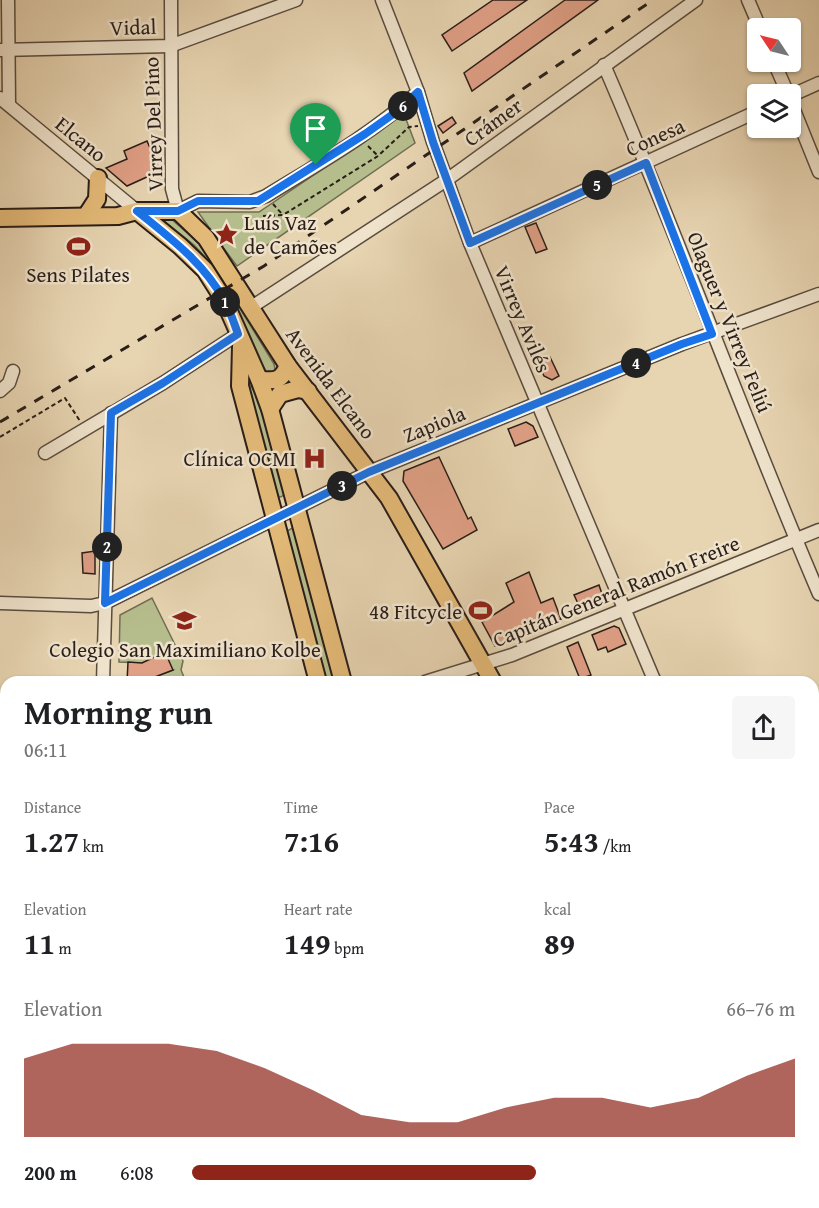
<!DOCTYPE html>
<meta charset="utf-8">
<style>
body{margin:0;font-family:"Gentium Book Plus",serif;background:#f6f6f6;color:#202124;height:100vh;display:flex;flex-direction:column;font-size:22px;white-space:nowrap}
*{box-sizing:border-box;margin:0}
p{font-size:20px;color:#757577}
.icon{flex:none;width:33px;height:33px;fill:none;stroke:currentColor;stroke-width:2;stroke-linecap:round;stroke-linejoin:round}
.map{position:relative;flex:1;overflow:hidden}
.details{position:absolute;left:0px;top:676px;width:819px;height:532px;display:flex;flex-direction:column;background:#fff;border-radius:18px 18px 0 0;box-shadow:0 2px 4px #0004}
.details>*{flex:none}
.needle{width:39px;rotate:305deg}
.fabs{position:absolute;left:747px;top:18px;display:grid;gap:12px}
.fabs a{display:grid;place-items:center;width:54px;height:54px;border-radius:6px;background:#fff;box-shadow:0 2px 4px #0004;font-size:30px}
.pin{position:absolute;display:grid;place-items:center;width:51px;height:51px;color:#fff;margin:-62px -26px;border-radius:50% 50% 50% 0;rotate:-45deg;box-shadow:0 0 6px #0007}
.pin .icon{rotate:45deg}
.km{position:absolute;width:30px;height:30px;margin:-15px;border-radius:50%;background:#222;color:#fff;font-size:16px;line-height:30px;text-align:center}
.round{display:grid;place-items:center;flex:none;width:63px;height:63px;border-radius:6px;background:#f6f6f6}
.head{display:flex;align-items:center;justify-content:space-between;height:102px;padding:0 24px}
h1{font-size:33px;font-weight:700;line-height:45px}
.figures{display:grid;grid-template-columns:repeat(3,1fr);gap:9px;height:102px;padding:6px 24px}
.figures div{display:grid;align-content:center}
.figures b{font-size:30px;font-weight:700}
.figures small{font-size:16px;font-weight:400}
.figures p{font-size:16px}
.chart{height:168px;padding:12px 24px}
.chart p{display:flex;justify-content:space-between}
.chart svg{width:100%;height:108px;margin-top:6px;fill:#8f2418;opacity:.7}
ul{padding:0 24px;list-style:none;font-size:20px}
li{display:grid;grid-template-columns:96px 72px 1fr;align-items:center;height:45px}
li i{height:15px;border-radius:8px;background:#8f2418}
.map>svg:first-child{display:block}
.green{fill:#b6bd8c;stroke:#706e52;stroke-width:1.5}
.building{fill:#e0a086;stroke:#2a1e19;stroke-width:1.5}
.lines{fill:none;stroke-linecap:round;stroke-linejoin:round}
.minor-casing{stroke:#594c3f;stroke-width:15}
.major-casing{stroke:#2a1e19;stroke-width:20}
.path{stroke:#2a1e19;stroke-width:2;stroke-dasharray:4.5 3;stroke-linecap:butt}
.minor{stroke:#efe3cc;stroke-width:12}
.major{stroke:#e4ba78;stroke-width:16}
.rail{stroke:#2a1e19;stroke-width:3;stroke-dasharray:10 10;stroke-linecap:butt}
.route-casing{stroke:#fff;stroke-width:12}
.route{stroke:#1a73e8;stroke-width:8}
.labels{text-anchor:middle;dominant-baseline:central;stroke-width:5;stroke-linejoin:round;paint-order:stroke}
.street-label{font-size:21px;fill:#2a1e19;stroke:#efe3cc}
.poi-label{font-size:21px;fill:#2a1e19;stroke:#efe3cc}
</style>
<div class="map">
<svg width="819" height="1208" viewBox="0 0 819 1208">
<rect width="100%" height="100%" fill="#e7d4b1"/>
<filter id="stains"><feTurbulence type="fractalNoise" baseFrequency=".00333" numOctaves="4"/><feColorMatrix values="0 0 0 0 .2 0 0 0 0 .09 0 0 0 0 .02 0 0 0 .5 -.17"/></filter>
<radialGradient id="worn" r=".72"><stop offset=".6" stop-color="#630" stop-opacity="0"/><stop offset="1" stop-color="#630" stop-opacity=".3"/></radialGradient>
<g class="green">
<path d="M 404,114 L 415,143 L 237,266 L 222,246 L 226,241 L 218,231 L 213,233 L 198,212 L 259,212 Z"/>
<path d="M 158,216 L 170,218 L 201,245 L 274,364 L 276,374 L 267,373 L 262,365 C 245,326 225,275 194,245 C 182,235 170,226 158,216 Z"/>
<path d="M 251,386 L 259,400 L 286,493 L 281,497 L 277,496 L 248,387 Z"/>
<path d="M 294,527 L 336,682 L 323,682 L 284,533 Z"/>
<path d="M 152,598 L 183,661 L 181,670 L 186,682 L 142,682 L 173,670 L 142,663 L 119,662 L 120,615 Z"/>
</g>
<g class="building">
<path d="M 493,0 L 527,0 L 452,51 L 442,35 Z"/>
<path d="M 565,0 L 598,0 L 472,91 L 464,73 Z"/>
<path d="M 452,117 L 456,123 L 443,133 L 438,126 Z"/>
<path d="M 147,141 L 160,171 L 127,186 L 106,168 L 127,159 L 124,151 Z"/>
<path d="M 536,223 L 547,249 L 536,253 L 525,227 Z"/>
<path d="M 550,357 L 559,376 L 552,380 L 544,376 L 538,363 Z"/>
<path d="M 526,422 L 533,426 L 538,437 L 515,446 L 508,429 Z"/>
<path d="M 439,457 L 468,519 L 471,517 L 477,530 L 443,549 L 403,481 L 404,471 Z"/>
<path d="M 95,551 L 95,574 L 83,573 L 82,553 Z"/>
<path d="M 529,572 L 541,603 L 553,598 L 561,619 L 495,646 L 482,622 L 514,602 L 506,583 Z"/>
<path d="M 599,585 L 602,594 L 598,603 L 581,610 L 574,595 Z"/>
<path d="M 614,626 L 619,628 L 626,644 L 608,652 L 606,647 L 598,650 L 592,635 Z"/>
<path d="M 578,642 L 591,675 L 580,679 L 567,647 Z"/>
<path d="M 165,652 L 173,670 L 142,682 L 127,682 L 128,662 L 142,663 Z"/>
</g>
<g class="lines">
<defs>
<g id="minor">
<path d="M 8,0 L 9,104"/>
<path d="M 171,0 L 172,189 L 178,211 L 198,201 L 250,202 L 266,196 C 318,164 372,134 418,92"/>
<path d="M 382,0 L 418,92 L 433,142 L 470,243 L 655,682"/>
<path d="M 748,0 L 760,28"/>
<path d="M 0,50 L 170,46 L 296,0"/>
<path d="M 774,62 L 788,94"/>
<path d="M 604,65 C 680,240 744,419 819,594"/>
<path d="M 790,96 L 819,83"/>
<path d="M 0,98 L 137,211"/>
<path d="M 790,100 L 819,172"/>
<path d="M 470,243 L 758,111"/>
<path d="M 250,308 L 448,179 L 696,0"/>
<path d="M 0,391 L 9,383 L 13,371"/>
<path d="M 45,453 L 163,383 L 238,334"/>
<path d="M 0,603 L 91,606 L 105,603 L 369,472 L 682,344 L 819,294"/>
<path d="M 103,682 L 111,413"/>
<path d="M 425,682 L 512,655 L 819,530"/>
<path d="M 813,774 L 819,772"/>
<path d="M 0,780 L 6,780"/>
<path d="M 813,959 L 819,956"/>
<path d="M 0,981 L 6,981"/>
<path d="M 813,1058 L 819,1072"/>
<path d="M 0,1163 L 6,1163"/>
<path d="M 671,1203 L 673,1208"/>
<path d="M 85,1208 L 85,1203"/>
<path d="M 806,1208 L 819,1203"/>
</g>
<g id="major">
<path d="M 137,211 L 180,246 L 205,270 L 224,300 L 259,379 L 270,409 L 343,682"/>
<path d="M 86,216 L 97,199 L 98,178"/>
<path d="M 0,218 L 118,216 L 137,211 L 178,211 L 206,238 L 288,366 L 389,498 L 493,682"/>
<path d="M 241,346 L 240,386 L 318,682"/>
<path d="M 259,379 C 275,382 281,381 288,366"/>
<path d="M 270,409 L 280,394 L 298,389 L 308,391"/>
<path d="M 813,1083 L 819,1087"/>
<path d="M 455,1203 L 456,1208"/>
<path d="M 482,1203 L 484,1208"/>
</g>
</defs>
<use href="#minor" class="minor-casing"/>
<use href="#major" class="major-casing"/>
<g class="path">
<path d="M 368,146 L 378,156"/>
<path d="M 273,204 L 283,215"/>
<path d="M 263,216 L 283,215 L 378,156 L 409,127 L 418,126"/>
<path d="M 218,234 L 226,229"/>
<path d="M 223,240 L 231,235"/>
<path d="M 0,437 L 65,398 L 80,421"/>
</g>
<use href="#minor" class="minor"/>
<use href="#major" class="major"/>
<path class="rail" d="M 0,422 L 264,266 L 653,0"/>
</g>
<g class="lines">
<defs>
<path id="route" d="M 418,92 L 433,142 L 470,243 L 646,163 L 712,334 L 682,344 L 369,472 L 105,603 L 111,413 L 163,383 L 238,334 C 234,323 230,310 224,300 C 203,262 170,238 137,211 L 178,211 L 198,201 L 258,201 L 365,134 L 396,112 Z"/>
</defs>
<use href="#route" class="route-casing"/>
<use href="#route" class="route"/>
</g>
<defs>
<symbol id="sight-bare" viewBox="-9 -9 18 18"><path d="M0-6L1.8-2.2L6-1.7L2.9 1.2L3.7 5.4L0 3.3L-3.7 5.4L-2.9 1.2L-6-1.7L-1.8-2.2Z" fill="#8f2418" stroke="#efe3cc" stroke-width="2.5" paint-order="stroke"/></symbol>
<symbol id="stadium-bare" viewBox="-9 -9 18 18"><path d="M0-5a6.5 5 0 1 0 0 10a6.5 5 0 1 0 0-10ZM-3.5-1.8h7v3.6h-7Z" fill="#8f2418" stroke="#efe3cc" stroke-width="2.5" paint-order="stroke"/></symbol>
<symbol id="hospital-bare" viewBox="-9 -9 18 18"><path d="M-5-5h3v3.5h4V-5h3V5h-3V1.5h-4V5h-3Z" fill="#8f2418" stroke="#efe3cc" stroke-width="2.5" paint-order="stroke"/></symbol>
<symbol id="school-bare" viewBox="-9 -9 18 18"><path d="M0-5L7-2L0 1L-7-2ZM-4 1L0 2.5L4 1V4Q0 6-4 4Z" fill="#8f2418" stroke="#efe3cc" stroke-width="2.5" paint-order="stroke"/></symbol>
</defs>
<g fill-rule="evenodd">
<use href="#sight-bare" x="210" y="218" width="33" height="33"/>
<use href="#stadium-bare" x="62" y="230" width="33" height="33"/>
<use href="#hospital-bare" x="298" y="442" width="33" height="33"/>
<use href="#stadium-bare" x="464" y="594" width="33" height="33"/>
<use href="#school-bare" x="168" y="604" width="33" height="33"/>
</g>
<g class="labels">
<g class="street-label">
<text transform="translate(133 27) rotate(-2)">Vidal</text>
<text transform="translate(493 122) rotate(-36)">Crámer</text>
<text transform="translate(153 124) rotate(-92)">Virrey Del Pino</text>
<text transform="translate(655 137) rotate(-25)">Conesa</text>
<text transform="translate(81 139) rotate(39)">Elcano</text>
<text transform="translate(523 319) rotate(67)">Virrey Avilés</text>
<text transform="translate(730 322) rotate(68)">Olaguer y Virrey Feliú</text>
<text transform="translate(331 383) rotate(53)">Avenida Elcano</text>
<text transform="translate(434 424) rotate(-22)">Zapiola</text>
<text transform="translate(616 591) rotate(-22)">Capitán General Ramón Freire</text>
</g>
<g class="poi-label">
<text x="244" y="222" text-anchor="start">Luís Vaz<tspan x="244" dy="24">de Camões</tspan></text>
<text x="78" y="274">Sens Pilates</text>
<text x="296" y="458" text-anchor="end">Clínica OCMI</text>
<text x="462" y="611" text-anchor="end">48 Fitcycle</text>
<text x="185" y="649">Colegio San Maximiliano Kolbe</text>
</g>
</g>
<rect width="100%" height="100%" filter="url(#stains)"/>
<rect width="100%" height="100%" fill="url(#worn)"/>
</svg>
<div class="fabs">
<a><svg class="needle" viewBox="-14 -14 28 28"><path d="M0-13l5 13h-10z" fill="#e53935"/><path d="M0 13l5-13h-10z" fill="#757577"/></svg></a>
<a><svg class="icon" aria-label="layers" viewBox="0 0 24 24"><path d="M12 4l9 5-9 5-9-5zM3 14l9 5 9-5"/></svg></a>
</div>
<div class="pin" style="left:316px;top:165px;background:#1e9e55"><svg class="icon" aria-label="arrive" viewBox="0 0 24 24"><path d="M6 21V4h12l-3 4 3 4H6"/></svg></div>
<b class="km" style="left:225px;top:302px">1</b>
<b class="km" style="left:107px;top:547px">2</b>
<b class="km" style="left:342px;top:486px">3</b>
<b class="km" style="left:636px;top:363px">4</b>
<b class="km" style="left:597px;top:185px">5</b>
<b class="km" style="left:403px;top:106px">6</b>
<section class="details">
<div class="head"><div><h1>Morning run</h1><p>06:11</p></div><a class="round"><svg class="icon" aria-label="share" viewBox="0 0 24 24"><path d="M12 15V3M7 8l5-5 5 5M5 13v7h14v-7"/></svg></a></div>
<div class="figures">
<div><p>Distance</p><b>1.27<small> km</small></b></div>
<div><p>Time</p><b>7:16</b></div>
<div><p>Pace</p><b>5:43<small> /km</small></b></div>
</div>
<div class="figures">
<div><p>Elevation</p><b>11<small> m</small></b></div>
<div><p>Heart rate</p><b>149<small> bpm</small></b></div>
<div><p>kcal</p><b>89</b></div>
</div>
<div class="chart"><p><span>Elevation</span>66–76 m</p>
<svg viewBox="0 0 160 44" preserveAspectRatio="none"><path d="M0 44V12L10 6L20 6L30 6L40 9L50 16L60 25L70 35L80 38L90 38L100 32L110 28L120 28L130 32L140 28L150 19L160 12V44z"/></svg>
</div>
<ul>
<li><b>200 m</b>6:08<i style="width:57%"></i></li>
</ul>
</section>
</div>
